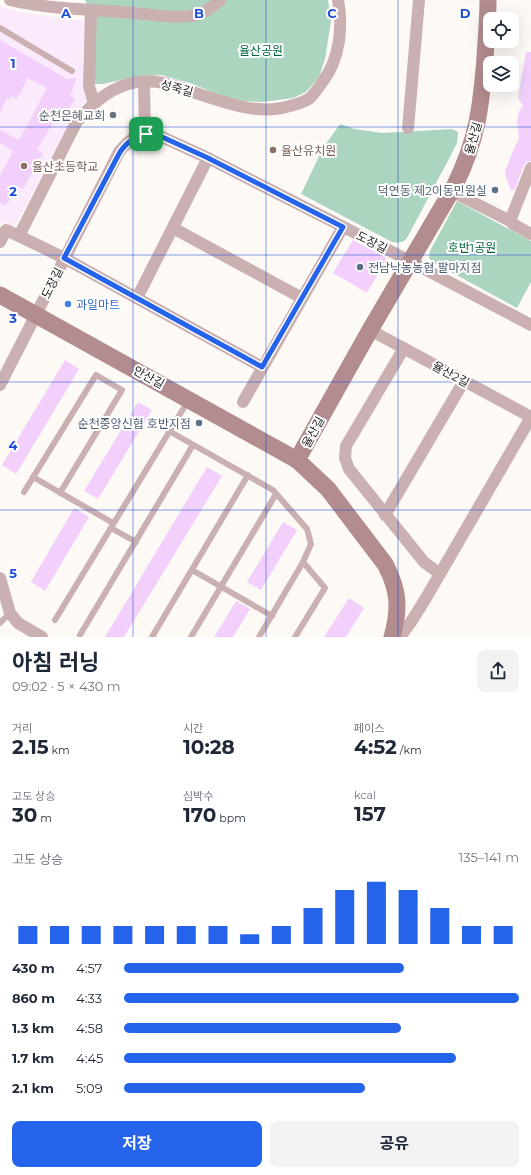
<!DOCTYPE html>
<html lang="ko">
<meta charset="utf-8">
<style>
body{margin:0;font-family:Montserrat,"Noto Sans KR",sans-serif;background:#f2f2f3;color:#1f2937;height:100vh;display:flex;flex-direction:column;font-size:15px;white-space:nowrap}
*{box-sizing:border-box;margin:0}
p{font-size:13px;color:#747a83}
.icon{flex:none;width:22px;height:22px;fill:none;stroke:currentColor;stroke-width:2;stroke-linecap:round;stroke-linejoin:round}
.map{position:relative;height:637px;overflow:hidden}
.drawer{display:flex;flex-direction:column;background:#fff;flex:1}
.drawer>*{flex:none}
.tools{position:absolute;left:483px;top:12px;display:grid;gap:8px}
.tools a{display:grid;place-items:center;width:36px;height:36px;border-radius:8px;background:#fff;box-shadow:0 4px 16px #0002;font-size:20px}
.pin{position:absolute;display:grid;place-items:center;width:34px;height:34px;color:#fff;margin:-17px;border-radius:8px;box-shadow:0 2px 6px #0006}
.round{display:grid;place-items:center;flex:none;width:42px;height:42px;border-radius:8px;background:#f2f2f3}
.head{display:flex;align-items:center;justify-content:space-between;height:68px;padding:0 12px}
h1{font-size:22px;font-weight:700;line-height:30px}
.stats{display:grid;grid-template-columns:repeat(3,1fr);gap:6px;height:68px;padding:4px 12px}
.stats div{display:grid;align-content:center}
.stats b{font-size:20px;font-weight:700}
.stats small{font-size:11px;font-weight:400}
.stats p{font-size:11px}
.chart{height:112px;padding:8px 12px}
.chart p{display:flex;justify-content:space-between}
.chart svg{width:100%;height:72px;margin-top:4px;stroke:#2563eb;stroke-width:6}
.button{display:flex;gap:8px;margin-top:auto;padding:8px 12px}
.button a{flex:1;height:46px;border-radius:8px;background:#2563eb;color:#fff;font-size:16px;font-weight:700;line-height:46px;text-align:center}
.button a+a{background:#f2f2f3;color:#1f2937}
ul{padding:0 12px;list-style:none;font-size:13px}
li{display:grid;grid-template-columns:64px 48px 1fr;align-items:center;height:30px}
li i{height:10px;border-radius:5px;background:#2563eb}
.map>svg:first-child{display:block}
.education{fill:#fbeafb}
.green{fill:#abd5be}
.building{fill:#f2d0fb}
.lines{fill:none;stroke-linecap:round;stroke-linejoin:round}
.lane{stroke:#cbb0b2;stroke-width:6}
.street{stroke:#cbb0b2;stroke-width:12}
.secondary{stroke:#b28c8f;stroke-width:17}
.route-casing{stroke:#fff;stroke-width:8}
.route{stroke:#2563eb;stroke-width:5}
.grid{fill:none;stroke:#1d4ed8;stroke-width:1;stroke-opacity:0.55}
.worship-dot{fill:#6b7280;stroke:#fff;stroke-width:1.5}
.education-dot{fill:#8d6e63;stroke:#fff;stroke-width:1.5}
.service-dot{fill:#5c6f8a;stroke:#fff;stroke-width:1.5}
.shop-dot{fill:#3f7fe0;stroke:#fff;stroke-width:1.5}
.labels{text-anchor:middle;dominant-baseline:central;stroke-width:4;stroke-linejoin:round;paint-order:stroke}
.park-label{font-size:12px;fill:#066441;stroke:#fff}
.street-label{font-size:12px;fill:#1e1d1b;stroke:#fff}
.worship-label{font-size:12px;fill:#5b616d;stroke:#fff;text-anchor:end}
.education-label{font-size:12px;fill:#785e54;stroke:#fff;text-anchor:start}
.service-label{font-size:12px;fill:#4e5e75;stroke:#fff;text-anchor:end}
.shop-label{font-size:12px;fill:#366cbe;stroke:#fff;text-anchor:start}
.grid-label{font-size:13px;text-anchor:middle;font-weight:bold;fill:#1d4ed8;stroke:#fff;stroke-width:4;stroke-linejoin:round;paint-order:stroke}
</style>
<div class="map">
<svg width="531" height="637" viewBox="0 0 531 637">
<rect width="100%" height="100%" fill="#fdfaf5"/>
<path class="education" d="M 0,6 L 20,12 L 86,22 L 82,56 L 88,100 L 77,109 L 15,226 L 2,222 L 0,225 Z"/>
<g class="green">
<path d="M 85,0 L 328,0 L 331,21 L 325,59 L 319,77 L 306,92 L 293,98 L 262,102 L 245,101 L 225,97 L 190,83 L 161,75 L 138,76 L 103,84 L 94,84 L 96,23 Z"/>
<path d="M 340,124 L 355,129 L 382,133 L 452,129 L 458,132 L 457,143 L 451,155 L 407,238 C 403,243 399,243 392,242 L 301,194 L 323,148 Z"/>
<path d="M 457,201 L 531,241 L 531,282 L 517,308 L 431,261 L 429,257 L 430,251 Z"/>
</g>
<g class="building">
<path d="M 0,40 L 67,79 L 77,78 L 70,96 L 75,98 L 62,122 L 55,119 L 37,150 L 43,153 L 23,189 L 17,186 L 6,206 L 0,203 L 0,176 L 13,151 L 0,143 L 0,130 L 19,140 L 47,88 L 28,78 L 17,99 L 11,96 L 10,99 L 7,98 L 0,113 Z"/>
<path d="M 526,52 L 531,52 L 531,161 L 527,162 L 524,165 L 515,189 L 511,191 L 506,177 L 505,171 L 515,146 L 519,139 L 517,122 L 519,111 L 523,106 L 518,98 Z"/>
<path d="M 353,240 L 385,257 L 386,260 L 367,293 L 333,273 Z"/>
<path d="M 65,360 L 79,369 L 16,474 L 2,465 Z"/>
<path d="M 138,402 L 152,410 L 98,499 L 84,491 Z"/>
<path d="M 207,467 L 222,476 L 124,637 L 105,637 Z"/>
<path d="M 74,508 L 89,517 L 45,591 L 31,582 Z"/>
<path d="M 283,522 L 297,530 L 261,590 L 247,582 Z"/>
<path d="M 349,598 L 364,608 L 346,637 L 324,637 Z"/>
<path d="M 236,601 L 250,609 L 233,637 L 214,637 Z"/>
</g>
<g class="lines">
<g class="lane">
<path d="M 0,28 L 72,71"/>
<path d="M 169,431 L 273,490 L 307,529 L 311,544 L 303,562 L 259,637"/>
<path d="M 33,477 L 113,523"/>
<path d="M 24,492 L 96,375 L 122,390 L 60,493"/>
<path d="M 111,528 L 136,542"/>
<path d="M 192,570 L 272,616"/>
<path d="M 55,620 L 188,401"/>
<path d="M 0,623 L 10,613"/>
<path d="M 80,635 L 193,445"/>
<path d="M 152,637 L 248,475"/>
<path d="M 191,637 L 276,494"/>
<path d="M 295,637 L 325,588 L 303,562"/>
</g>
<g class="street">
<path d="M 10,0 C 47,9 84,9 122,12 C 145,13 168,19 191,16 C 201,15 213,7 220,0"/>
<path d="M 91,10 L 89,86 L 94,103"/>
<path d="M 144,82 L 145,134"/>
<path d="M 408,128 L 419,0"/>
<path d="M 531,168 L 510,221 L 513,224 L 531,234"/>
<path d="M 451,191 L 510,221"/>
<path d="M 173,228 L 302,298"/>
<path d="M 0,242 L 6,230 L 19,236"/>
<path d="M 137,298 L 208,158"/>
<path d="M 370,330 L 531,417"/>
<path d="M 404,348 L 346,446 L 345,458 L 349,469 L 424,562 L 440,574"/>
<path d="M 262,367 L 64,258 L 19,236 L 76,123 C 92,103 111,86 137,82 C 157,79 175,85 193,92 C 224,102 258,116 290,106 C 297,104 305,102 310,98 C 315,93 319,87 323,81 C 340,59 343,26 338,0"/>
<path d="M 0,385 L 119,152 C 130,138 142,130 160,136 L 208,158 L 379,245 L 531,325"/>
<path d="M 243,402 L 343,227"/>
<path d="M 385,515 L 464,381"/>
<path d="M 0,578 L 10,613 L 18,623 L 42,637"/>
<path d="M 400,637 L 411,622 L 426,598 L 531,417"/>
</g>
<g class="secondary">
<path d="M 0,295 L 297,460"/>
<path d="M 392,637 C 400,609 399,590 385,564 L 328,489 L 297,460 L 370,330 L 455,185 C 477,140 481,108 485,58 C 486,39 488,19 488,0"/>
</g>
</g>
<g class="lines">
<defs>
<path id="route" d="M 146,134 L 152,134 L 160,136 L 208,158 L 343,227 L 262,367 L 64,258 L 120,152 C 128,141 133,138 146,134 Z"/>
</defs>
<use href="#route" class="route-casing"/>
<use href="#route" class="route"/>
</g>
<path class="grid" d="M 133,0 L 133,637M 266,0 L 266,637M 398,0 L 398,637M 0,127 L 531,127M 0,255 L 531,255M 0,382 L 531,382M 0,510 L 531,510"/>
<circle class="worship-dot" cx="113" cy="115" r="4"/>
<g class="education-dot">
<circle cx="273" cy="150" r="4"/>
<circle cx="24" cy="166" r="4"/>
</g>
<g class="service-dot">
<circle cx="495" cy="190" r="4"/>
<circle cx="360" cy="267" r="4"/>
<circle cx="199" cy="423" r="4"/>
</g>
<circle class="shop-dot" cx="68" cy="304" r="4"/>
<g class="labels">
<g class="park-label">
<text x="261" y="50">율산공원</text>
<text x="472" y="247">호반1공원</text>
</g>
<g class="street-label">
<text transform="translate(177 88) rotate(15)">성죽길</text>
<text transform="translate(473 138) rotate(-74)">율산길</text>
<text transform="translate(372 242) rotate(27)">도장길</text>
<text transform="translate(52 283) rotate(-64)">도장길</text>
<text transform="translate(451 374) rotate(28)">율산2길</text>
<text transform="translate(149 377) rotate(29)">안산길</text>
<text transform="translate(313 432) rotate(-61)">율산길</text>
</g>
<g class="worship-label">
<text x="105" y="115">순천은혜교회</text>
</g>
<g class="education-label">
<text x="281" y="150">율산유치원</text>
<text x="32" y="166">율산초등학교</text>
</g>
<g class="service-label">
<text x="487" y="190">덕연동 제2이동민원실</text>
<text x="368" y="267" text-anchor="start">전남낙농농협 팔마지점</text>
<text x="191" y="423">순천중앙신협 호반지점</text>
</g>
<g class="shop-label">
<text x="76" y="304">과일마트</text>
</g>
</g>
<g class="grid-label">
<text x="66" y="18">A</text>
<text x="199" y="18">B</text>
<text x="332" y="18">C</text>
<text x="465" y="18">D</text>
<text x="13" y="68">1</text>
<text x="13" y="196">2</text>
<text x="13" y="323">3</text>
<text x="13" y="450">4</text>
<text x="13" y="578">5</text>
</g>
</svg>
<div class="tools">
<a><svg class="icon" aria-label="locate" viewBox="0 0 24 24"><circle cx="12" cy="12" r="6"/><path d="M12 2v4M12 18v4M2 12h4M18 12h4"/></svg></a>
<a><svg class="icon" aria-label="layers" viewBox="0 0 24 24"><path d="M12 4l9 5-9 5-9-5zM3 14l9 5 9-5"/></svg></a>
</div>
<div class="pin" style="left:146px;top:134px;background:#1e9e55"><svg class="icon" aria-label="arrive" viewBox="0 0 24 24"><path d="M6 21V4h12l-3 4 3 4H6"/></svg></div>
</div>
<section class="drawer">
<div class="head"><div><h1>아침 러닝</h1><p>09:02 · 5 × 430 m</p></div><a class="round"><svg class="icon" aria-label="share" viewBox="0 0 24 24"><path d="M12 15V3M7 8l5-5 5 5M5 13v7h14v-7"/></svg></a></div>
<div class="stats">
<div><p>거리</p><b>2.15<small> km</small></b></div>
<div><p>시간</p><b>10:28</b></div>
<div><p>페이스</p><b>4:52<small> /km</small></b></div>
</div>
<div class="stats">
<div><p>고도 상승</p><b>30<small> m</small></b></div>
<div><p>심박수</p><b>170<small> bpm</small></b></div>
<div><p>kcal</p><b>157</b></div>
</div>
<div class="chart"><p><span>고도 상승</span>135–141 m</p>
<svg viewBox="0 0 160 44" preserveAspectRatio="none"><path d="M5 44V33M15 44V33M25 44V33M35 44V33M45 44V33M55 44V33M65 44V33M75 44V38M85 44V33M95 44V22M105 44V11M115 44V6M125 44V11M135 44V22M145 44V33M155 44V33"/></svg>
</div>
<ul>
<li><b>430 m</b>4:57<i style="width:71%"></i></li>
<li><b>860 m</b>4:33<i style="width:100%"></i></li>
<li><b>1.3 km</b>4:58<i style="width:70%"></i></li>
<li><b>1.7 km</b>4:45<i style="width:84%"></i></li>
<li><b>2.1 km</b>5:09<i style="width:61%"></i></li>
</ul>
<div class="button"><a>저장</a><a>공유</a></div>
</section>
